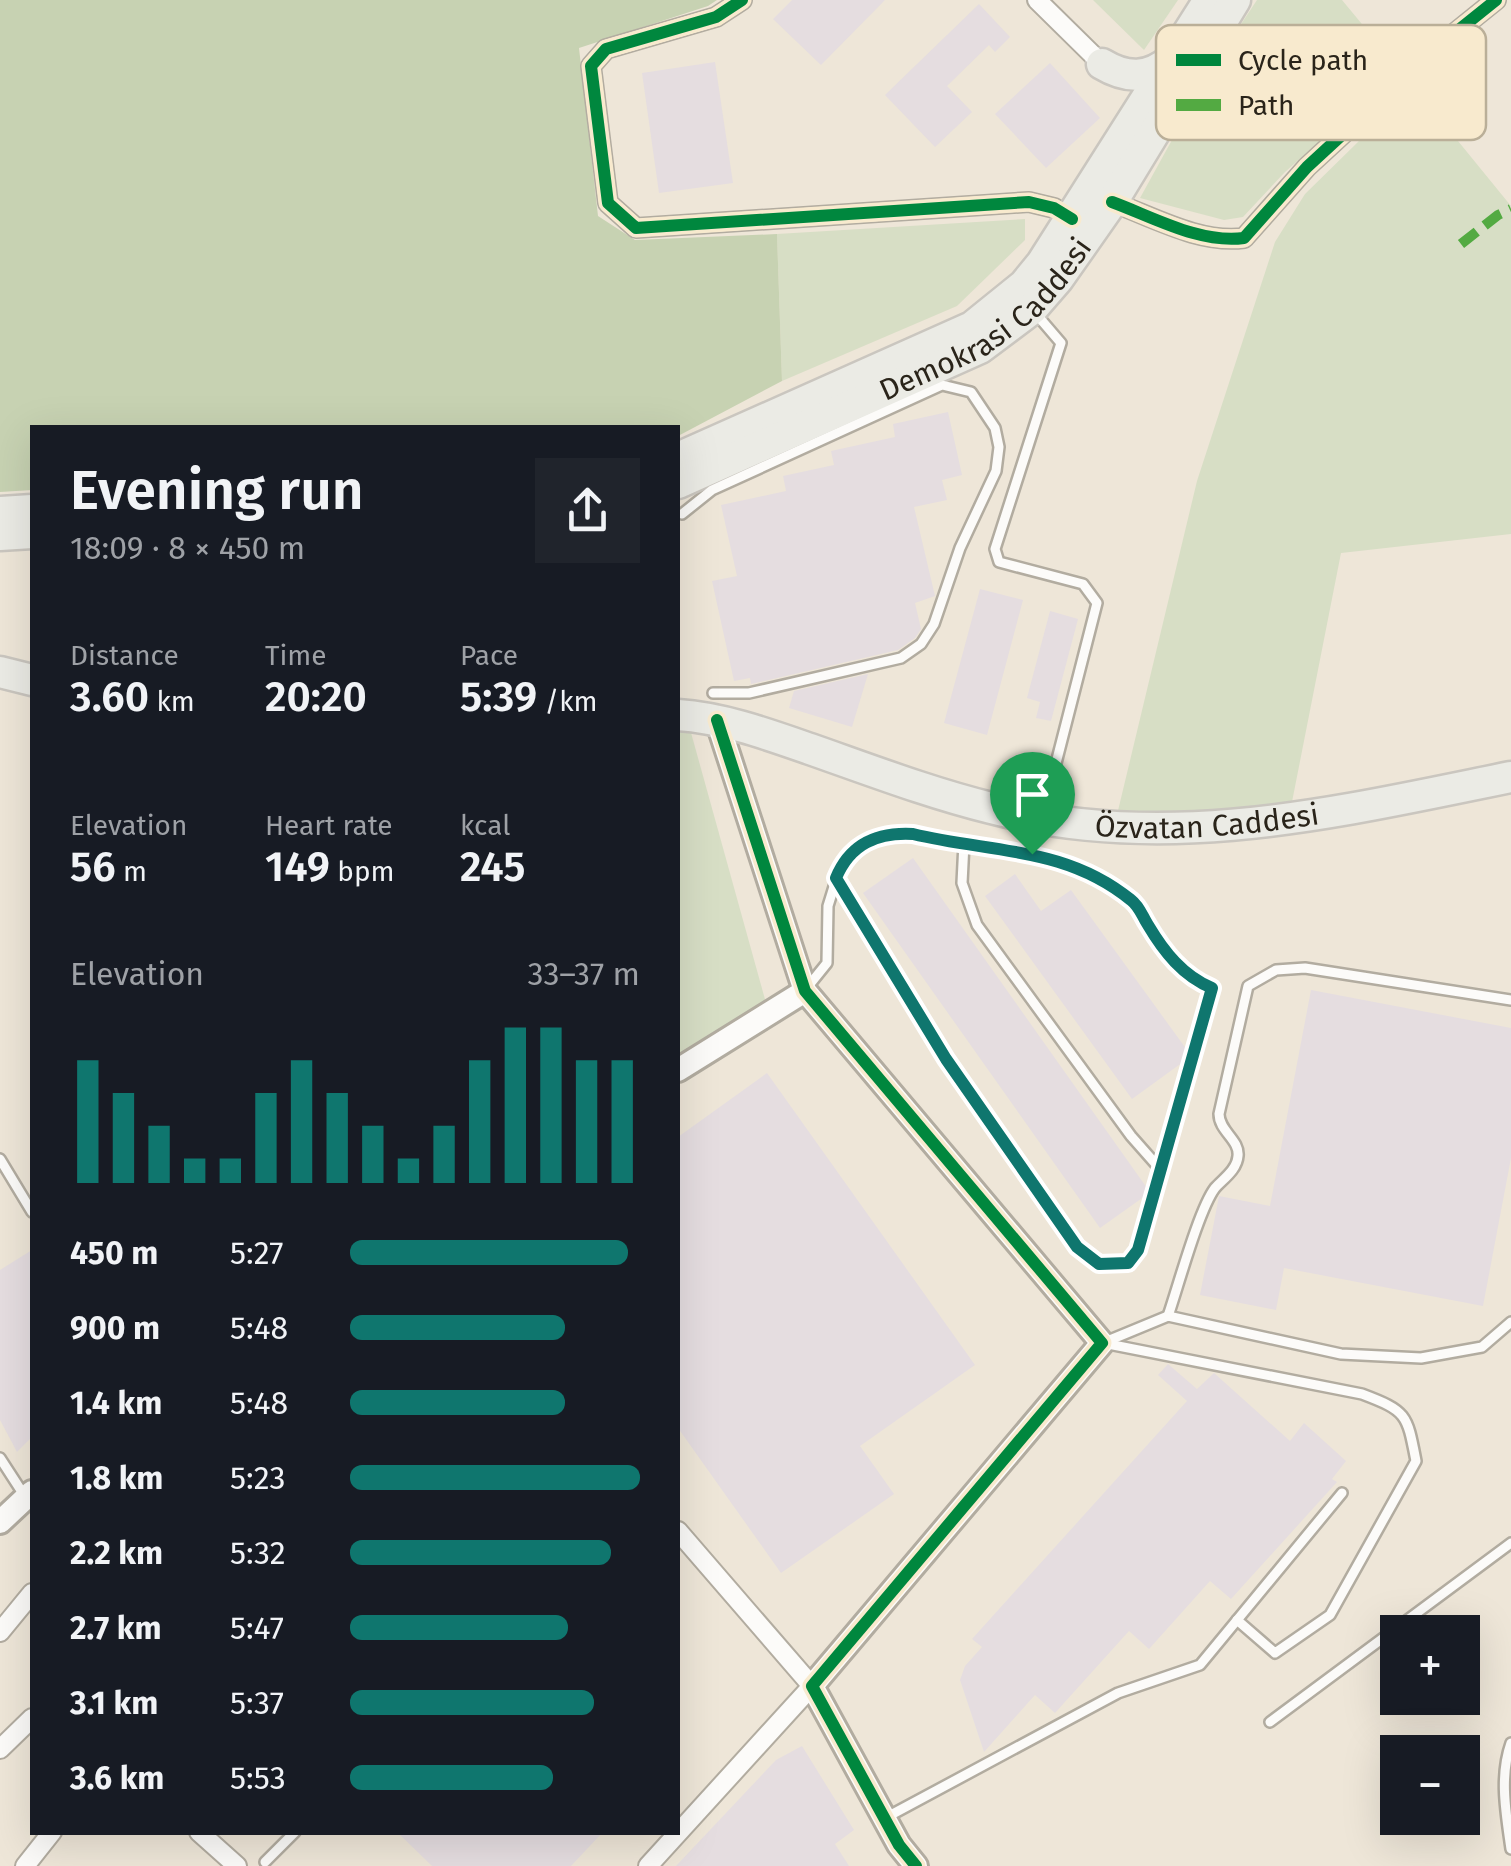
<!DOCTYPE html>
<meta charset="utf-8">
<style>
body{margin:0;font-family:"Fira Sans",sans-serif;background:#20242c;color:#f1f3f6;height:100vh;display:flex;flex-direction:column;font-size:38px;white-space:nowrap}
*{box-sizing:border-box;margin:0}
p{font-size:32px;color:#9ea1a6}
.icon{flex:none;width:55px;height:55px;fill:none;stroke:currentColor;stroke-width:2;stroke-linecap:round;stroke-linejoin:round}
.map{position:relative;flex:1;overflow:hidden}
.side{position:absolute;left:30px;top:425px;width:650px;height:1410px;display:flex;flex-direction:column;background:#171b24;border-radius:0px;box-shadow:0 10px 40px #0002}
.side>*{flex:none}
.controls{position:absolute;left:1380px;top:1615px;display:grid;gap:20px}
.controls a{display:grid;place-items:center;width:100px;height:100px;border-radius:0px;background:#171b24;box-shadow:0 10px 40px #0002;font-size:50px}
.pin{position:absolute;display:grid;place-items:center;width:85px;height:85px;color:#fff;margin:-102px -42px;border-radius:50% 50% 50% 0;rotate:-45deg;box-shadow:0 0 10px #0007}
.pin .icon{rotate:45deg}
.round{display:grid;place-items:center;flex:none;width:105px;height:105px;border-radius:0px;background:#20242c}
.overview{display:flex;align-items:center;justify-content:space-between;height:170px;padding:0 40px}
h1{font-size:55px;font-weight:600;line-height:75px}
.stats{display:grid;grid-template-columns:repeat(3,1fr);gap:15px;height:170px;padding:10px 40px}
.stats div{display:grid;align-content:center}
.stats b{font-size:42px;font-weight:600}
.stats small{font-size:28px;font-weight:400}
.stats p{font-size:28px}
.chart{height:280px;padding:20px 40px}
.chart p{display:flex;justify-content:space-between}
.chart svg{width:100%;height:180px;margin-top:10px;stroke:#0f766e;stroke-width:6}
ul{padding:0 40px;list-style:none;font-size:32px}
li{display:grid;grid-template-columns:160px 120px 1fr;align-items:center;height:75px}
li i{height:25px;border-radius:12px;background:#0f766e}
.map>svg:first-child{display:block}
.green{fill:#d7dec5}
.forest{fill:#c7d2b2}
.building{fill:#e5dde0}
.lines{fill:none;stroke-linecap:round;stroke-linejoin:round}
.service-casing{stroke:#b2aca0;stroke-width:14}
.minor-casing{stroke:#b2aca0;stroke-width:22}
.tertiary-casing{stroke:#b2aca0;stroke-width:28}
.primary-casing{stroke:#cac6bf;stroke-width:35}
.service{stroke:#fcfbf9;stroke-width:9}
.minor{stroke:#fcfbf9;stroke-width:18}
.tertiary{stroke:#fcfbf9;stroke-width:22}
.primary{stroke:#ebebe5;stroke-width:30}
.quiet{stroke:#53aa42;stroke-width:10;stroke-dasharray:20 10;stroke-linecap:butt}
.cycleway-casing{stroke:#f8eace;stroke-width:19}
.cycleway{stroke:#00873e;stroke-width:12}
.route-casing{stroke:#fff;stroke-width:20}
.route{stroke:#0f766e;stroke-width:12}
.labels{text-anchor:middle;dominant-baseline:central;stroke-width:8;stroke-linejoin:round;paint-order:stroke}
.street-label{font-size:30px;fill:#2a241a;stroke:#f8eace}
.key{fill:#f8eace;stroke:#baaf98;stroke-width:2.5}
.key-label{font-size:28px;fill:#2a241a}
</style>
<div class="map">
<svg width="1511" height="1866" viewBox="0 0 1511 1866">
<rect width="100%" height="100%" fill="#eee6d8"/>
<g class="green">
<path d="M 1093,0 L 1178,0 L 1144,50 Z"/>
<path d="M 1257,0 L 1342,0 L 1400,70 L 1285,172 L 1243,217 L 1224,220 L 1140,198 L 1210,71 Z"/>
<path d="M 1414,87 L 1511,206 L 1511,534 L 1341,553 L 1291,807 L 1116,819 L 1197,481 L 1275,242 L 1305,194 Z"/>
<path d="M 1025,219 L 1025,240 L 957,306 L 782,381 L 777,234 Z"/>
<path d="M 678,729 L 690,729 L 766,1003 L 678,1055 Z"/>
</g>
<path class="forest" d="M 0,0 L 717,0 L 708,6 L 579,48 L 598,216 L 635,240 L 777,234 L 782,381 L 678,436 L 678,428 L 32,428 L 32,490 L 0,492 Z"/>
<g class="building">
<path d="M 792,0 L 885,0 L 821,65 L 773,19 Z"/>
<path d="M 979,4 L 1010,37 L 995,52 L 989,45 L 947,86 L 972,112 L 935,147 L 885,95 Z"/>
<path d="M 715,62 L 733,183 L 659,193 L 642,73 Z"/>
<path d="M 1050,63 L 1100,118 L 1046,168 L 995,114 Z"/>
<path d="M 948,412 L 962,475 L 942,480 L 947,500 L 914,507 L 935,596 L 915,603 L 921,629 L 915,638 L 898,650 L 751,684 L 750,678 L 734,681 L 712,581 L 737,576 L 721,505 L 786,491 L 783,476 L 834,465 L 831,451 L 895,437 L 893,424 Z"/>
<path d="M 980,589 L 1023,600 L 987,735 L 944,723 Z"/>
<path d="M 1050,611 L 1078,619 L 1051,721 L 1036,718 L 1040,702 L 1027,698 Z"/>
<path d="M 868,674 L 852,727 L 789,708 L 794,691 Z"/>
<path d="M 913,858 L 1147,1188 L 1145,1196 L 1100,1228 L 863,893 Z"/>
<path d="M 1015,874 L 1041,911 L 1071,890 L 1187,1050 L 1183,1062 L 1132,1099 L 985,896 Z"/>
<path d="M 1311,990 L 1511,1028 L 1511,1158 L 1483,1306 L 1284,1268 L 1276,1310 L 1200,1295 L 1219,1196 L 1270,1206 Z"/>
<path d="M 767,1073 L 975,1365 L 860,1446 L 894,1494 L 781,1573 L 678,1428 L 678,1137 Z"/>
<path d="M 32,1250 L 32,1437 L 17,1452 L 0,1420 L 0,1270 Z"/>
<path d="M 1168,1364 L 1197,1389 L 1214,1373 L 1290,1441 L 1304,1423 L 1346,1461 L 1332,1479 L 1337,1482 L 1231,1599 L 1210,1581 L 1149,1649 L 1129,1631 L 1055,1713 L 1035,1695 L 984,1752 L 960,1680 L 965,1666 L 982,1647 L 972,1639 L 1187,1401 L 1158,1375 Z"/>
<path d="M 802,1746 L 854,1830 L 835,1844 L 849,1866 L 676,1866 L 776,1760 Z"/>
<path d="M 397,1832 L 603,1832 L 571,1866 L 432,1866 Z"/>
</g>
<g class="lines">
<defs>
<g id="service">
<path d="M 1037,315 L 1061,343 L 995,549 L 999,562 L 1083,584 L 1097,603 L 1043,814"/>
<path d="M 682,514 L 712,490 L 942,385 L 971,392 L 995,428 L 999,447 L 996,471 L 960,548 L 934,624 L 921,644 L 901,658 L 749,693 L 713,693"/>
<path d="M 964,843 L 962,883 L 977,925 L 1131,1136 L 1161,1170"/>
<path d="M 806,989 L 827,963 L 828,906 L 841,864 L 853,850 L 869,840 L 900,833 L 1050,857 L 1084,869 L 1135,903 L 1174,963 L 1191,978 L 1213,988 L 1138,1250 C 1124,1276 1093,1266 1077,1247 L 946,1059 L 836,878"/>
<path d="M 0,1159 L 32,1212"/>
<path d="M 1168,1316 C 1178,1287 1199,1209 1215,1188 C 1223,1179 1237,1170 1238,1156 C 1240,1140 1219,1131 1219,1114 L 1248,986 L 1276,970 L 1305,968 L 1511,1000"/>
<path d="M 1105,1342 L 1168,1316 L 1341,1354 L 1421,1358 L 1482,1347 L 1511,1322"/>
<path d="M 1103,1343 L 1362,1394 C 1407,1411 1407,1414 1416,1461 L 1330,1615 L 1275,1653 L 1237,1620"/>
<path d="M 0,1458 L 24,1495"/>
<path d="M 1270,1722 L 1511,1543"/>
<path d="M 1511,1743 C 1499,1777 1506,1813 1511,1849"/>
<path d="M 887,1817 L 1118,1693 L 1200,1665 L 1342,1493"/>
<path d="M 265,1862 L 295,1832"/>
</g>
<g id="minor">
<path d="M 742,0 L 716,17 L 606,49 L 591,66 L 608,203 L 636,228 L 1029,202 L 1054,208 L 1072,219"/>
<path d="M 1037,0 L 1102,64"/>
<path d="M 1112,202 C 1153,217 1200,244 1244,238 L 1307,167 L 1435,49 L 1496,0"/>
<path d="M 0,1632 L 32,1593"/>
<path d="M 0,1749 L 32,1718"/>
<path d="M 199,1832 L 237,1866"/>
<path d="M 25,1866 L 52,1832"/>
<path d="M 648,1866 L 812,1686 L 678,1531"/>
</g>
<g id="tertiary">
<path d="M 717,720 L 805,991 L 1102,1343 L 812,1686 L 899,1845 L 916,1866"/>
<path d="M 678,1070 L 805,991"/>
<path d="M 0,1522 L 32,1492"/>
</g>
<g id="primary">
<path d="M 1102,64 C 1127,79 1148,79 1171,60"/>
<path d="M 678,458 L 972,327 L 1024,285 L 1042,263 L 1209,0"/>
<path id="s1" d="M 678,483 L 980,348 L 1032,309 L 1058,279 L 1112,202 L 1235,0"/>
<path d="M 0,512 L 32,510"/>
<path d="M 0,535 L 32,533"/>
<path d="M 0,672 L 32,680"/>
<path id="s2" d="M 678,715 C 723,718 767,734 810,749 C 870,770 930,793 991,808 C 1167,854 1338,812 1511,777"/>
</g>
</defs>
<use href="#service" class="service-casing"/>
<use href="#minor" class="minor-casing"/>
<use href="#tertiary" class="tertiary-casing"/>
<use href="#primary" class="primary-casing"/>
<use href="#service" class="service"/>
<use href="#minor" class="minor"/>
<use href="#tertiary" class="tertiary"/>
<use href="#primary" class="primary"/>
<path class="quiet" d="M 1461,244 L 1498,215 L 1511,209"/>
<defs>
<g id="cycleway">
<path d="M 742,0 L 716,17 L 606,49 L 591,66 L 608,203 L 636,228 L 1029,202 L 1054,208 L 1072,219"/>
<path d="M 1112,202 C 1153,217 1200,244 1244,238 L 1307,167 L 1435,49 L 1496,0"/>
<path d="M 717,720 L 805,991 L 1102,1343 L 812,1686 L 899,1845 L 916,1866"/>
</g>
</defs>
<use href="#cycleway" class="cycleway-casing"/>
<use href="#cycleway" class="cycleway"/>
</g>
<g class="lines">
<defs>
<path id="route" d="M 913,834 C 991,853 1065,846 1131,900 C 1140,907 1142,916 1148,925 C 1164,952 1183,976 1212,988 L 1138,1250 L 1128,1263 L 1099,1264 L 1077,1247 L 946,1059 L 836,878 C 850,844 877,832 913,834 Z"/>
</defs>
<use href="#route" class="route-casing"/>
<use href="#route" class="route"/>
</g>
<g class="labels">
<g class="street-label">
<text stroke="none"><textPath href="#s1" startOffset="352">Demokrasi Caddesi</textPath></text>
<text stroke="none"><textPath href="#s2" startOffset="545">Özvatan Caddesi</textPath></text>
</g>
</g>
<rect x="1156" y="25" width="330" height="115" rx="15" class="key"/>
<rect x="1176" y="54" width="45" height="12" fill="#00873e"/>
<rect x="1176" y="99" width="45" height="12" fill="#53aa42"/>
<g class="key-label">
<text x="1238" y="70">Cycle path</text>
<text x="1238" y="115">Path</text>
</g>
</svg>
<div class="controls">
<a>+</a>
<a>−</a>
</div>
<div class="pin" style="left:1032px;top:854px;background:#1e9e55"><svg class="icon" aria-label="arrive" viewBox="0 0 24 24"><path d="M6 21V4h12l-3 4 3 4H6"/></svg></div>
<section class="side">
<div class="overview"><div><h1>Evening run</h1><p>18:09 · 8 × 450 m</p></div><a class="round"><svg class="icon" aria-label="share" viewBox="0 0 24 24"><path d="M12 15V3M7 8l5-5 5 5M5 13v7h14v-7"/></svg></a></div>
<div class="stats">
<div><p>Distance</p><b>3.60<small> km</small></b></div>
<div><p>Time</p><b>20:20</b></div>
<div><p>Pace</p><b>5:39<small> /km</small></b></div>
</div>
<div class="stats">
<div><p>Elevation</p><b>56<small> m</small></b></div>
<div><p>Heart rate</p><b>149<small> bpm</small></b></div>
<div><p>kcal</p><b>245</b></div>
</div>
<div class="chart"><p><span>Elevation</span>33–37 m</p>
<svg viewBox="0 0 160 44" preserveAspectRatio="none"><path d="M5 44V14M15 44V22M25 44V30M35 44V38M45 44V38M55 44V22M65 44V14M75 44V22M85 44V30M95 44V38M105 44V30M115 44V14M125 44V6M135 44V6M145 44V14M155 44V14"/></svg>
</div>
<ul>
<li><b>450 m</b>5:27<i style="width:96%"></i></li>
<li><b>900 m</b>5:48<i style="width:74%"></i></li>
<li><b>1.4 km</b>5:48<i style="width:74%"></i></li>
<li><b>1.8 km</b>5:23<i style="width:100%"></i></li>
<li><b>2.2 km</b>5:32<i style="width:90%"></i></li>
<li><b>2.7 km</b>5:47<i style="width:75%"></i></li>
<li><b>3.1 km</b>5:37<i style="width:84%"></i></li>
<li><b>3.6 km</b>5:53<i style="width:70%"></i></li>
</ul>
</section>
</div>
